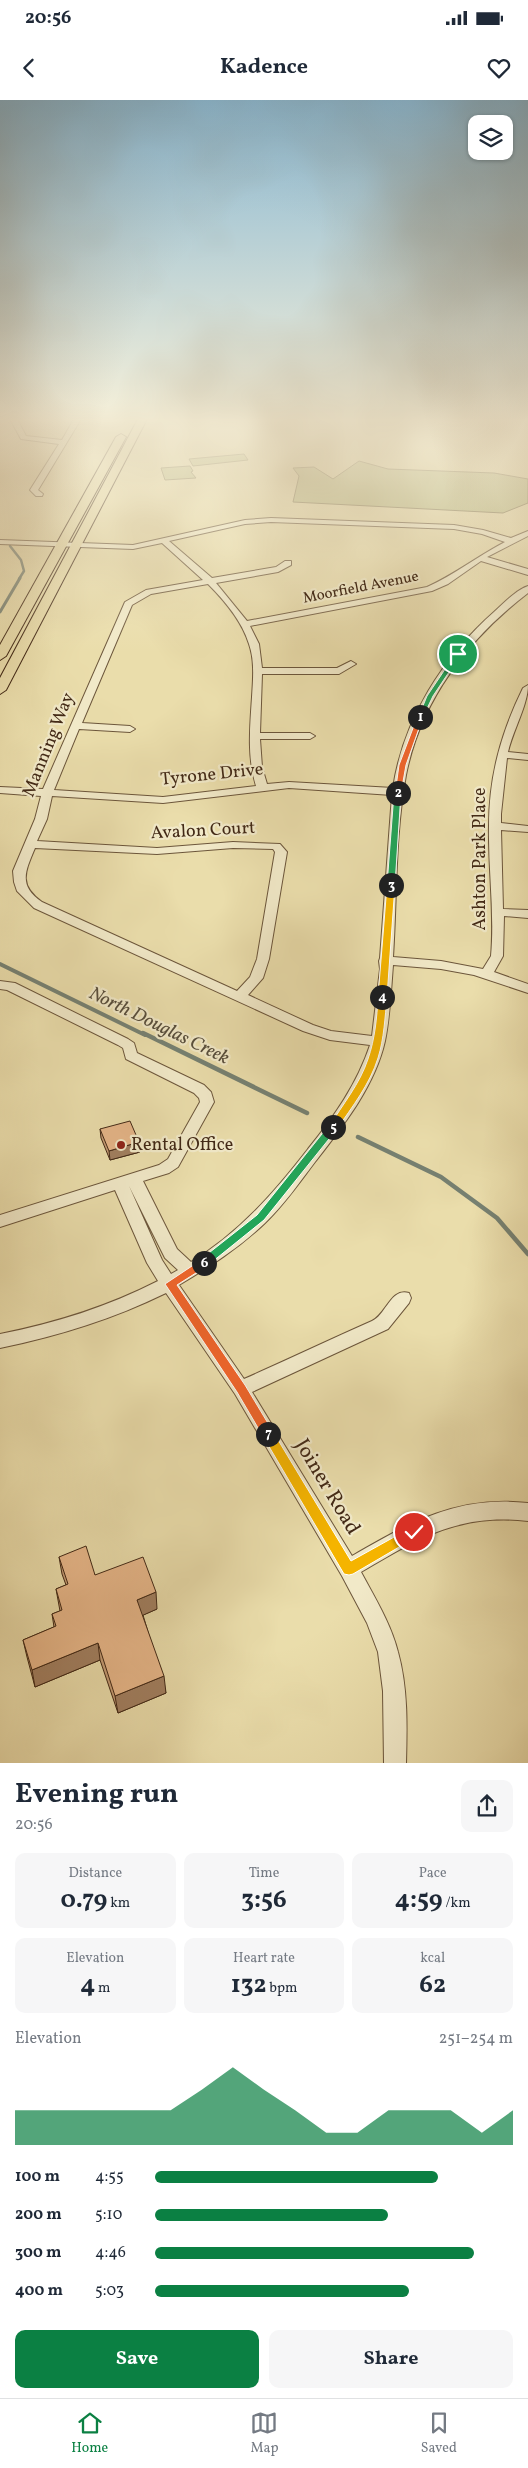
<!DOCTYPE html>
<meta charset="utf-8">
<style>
body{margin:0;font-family:Vollkorn,serif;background:#f6f6f7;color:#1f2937;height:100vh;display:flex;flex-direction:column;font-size:19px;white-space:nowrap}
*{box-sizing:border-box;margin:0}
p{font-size:16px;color:#747a83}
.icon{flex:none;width:28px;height:28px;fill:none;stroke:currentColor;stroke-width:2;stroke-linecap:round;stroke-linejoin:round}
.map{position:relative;height:1663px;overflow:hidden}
.details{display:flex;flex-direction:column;background:#fff;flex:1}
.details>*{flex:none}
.controls{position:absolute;left:468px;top:15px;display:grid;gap:10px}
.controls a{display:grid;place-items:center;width:45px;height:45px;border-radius:10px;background:#fff;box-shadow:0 1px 4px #0004;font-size:25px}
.pin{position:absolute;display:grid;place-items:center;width:42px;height:42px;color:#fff;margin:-21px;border:2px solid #fff;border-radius:50%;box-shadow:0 1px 5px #0007}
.km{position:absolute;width:25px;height:25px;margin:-12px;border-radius:50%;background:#222;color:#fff;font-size:14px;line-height:25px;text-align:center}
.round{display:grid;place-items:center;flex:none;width:52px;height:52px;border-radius:10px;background:#f6f6f7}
.overview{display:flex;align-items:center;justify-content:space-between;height:85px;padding:0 15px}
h1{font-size:28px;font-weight:700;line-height:38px}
.figures{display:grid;grid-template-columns:repeat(3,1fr);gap:8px;height:85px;padding:5px 15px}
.figures div{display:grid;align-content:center;border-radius:10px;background:#f6f6f7;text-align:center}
.figures b{font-size:25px;font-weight:700}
.figures small{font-size:14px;font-weight:400}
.figures p{font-size:14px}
.chart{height:140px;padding:10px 15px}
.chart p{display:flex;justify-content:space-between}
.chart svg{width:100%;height:90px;margin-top:5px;fill:#0b8043;opacity:.7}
.cta{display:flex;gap:10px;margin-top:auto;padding:10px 15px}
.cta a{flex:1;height:58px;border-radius:10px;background:#0b8043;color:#fff;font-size:20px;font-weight:700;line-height:58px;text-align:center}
.cta a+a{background:#f6f6f7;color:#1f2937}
ul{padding:0 15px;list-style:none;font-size:16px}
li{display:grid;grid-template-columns:80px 60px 1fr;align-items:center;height:38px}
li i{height:12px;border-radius:6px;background:#0b8043}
.status{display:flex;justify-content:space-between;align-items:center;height:35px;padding:0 25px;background:#fff;direction:ltr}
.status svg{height:14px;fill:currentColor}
header{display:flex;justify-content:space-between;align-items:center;height:65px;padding:0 15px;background:#fff;font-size:22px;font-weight:700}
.menu{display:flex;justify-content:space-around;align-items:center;height:70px;border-top:1px solid #e0e1e3;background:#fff;font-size:14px;color:#747a83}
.menu a{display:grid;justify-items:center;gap:2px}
.menu .current{color:#0b8043}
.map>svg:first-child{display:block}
.green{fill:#bebf84;stroke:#80744d}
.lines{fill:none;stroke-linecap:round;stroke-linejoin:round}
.stream-far3{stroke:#768172;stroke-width:2.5}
.stream-far2{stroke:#768172;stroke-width:3}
.stream-far1{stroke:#768172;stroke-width:4}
.stream{stroke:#768172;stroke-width:4.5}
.minor-casing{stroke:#6c563b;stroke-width:2}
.major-casing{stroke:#422916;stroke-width:2}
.minor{fill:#f1e9c8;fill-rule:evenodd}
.major{fill:#eaddab;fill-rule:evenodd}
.wall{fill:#c69d76;stroke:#422916}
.shaded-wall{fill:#a17f60;stroke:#422916}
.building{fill:#e6b689;stroke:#422916}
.split-1{fill:#22a559;stroke:#fff}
.split-2{fill:#f0652b;stroke:#fff}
.split-3{fill:#22a559;stroke:#fff}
.split-4{fill:#f5b400;stroke:#fff}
.split-5{fill:#f5b400;stroke:#fff}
.split-6{fill:#22a559;stroke:#fff}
.split-7{fill:#f0652b;stroke:#fff}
.split-8{fill:#f5b400;stroke:#fff}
.poi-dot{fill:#8f2418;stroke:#f1e9c8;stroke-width:2}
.labels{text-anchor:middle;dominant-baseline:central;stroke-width:4.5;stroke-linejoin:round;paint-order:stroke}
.far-street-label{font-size:15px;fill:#422916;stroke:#f1e9c8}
.street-label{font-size:18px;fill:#422916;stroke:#f1e9c8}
.poi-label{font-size:18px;fill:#422916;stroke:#f1e9c8;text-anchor:start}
.water-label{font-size:19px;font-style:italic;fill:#584e3c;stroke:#f1e9c8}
.near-street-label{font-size:21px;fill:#422916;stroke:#f1e9c8}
</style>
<div class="status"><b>20:56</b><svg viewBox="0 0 49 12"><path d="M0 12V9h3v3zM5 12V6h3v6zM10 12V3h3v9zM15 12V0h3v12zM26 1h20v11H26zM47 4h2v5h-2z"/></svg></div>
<header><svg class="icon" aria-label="back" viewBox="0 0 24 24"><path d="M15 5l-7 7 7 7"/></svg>Kadence<svg class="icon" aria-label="heart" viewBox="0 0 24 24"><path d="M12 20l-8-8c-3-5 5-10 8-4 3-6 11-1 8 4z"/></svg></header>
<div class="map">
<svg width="528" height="1663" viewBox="0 0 528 1663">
<rect width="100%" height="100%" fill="#eaddab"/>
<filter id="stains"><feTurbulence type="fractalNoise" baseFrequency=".004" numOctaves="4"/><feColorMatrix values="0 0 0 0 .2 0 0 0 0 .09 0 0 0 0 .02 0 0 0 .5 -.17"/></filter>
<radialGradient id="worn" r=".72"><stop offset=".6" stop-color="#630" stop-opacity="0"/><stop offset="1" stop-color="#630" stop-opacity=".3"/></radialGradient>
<g class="green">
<path d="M 244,354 L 248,360 L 193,366 L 189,359 Z"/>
<path d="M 359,361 L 388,369 L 494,373 L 528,379 L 528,403 L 503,413 L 293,402 L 299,376 L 293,368 L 314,367 L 333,379 Z"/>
<path d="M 190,366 L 193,371 L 191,372 L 196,378 L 165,380 L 161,368 Z"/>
</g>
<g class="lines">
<path class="stream-far3" d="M 10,446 L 21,460 L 24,471 L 19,479"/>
<path class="stream-far2" d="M 0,512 L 20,478"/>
<path class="stream-far1" d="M 0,864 L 145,935"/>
<g class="stream">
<path d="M 143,933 L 307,1013"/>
<path d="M 358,1037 L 441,1077 L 497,1118 L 528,1154"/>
</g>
<defs>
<g id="minor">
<path d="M 10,319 L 17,319 L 26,336 L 62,340 L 74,319 L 81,319 L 38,390 L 43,394 L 42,396 L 36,396 L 30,390 L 59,344 L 21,339 Z"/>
<path d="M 315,319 L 321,319 L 321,320 L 318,322 Z"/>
<path d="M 271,418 L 454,425 L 483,430 L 511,438 L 528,431 L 528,436 L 487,457 L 528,469 L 528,475 L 481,461 L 448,484 L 432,491 L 250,526 L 259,544 L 262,568 L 337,568 L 351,561 L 356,564 L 339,574 L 262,574 L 260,633 L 310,633 L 315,636 L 310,639 L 260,639 L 262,667 L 267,684 L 289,682 L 393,688 C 403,620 443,557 494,512 C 504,503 516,490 528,486 L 528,493 C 468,539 421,600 406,675 C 395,735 397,797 393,857 L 441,861 L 483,869 L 491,856 C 495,813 488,769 489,726 C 489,676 501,633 523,588 L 528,585 C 528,605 513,630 508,652 L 528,654 L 528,660 L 507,658 L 501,714 L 501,723 L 528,726 L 528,732 L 501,730 L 503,809 L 528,810 L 528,818 L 504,816 L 503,856 L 494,872 L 528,884 L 528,893 L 474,875 L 441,869 L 393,865 C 391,890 390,917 385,941 C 375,986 343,1026 315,1062 C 299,1083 284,1105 265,1123 C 239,1148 209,1167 179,1185 L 244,1279 C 287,1260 329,1240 372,1221 C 386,1215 391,1187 409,1193 L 411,1198 L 409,1203 L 388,1229 L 252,1292 L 352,1456 C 411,1422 458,1395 528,1403 L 528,1421 C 459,1413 419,1438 361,1472 C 375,1498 391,1524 398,1552 C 408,1588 407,1626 406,1663 L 384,1663 L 383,1591 L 378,1552 L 367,1523 L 342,1476 L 235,1294 L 166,1193 C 113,1219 58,1236 0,1248 L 0,1234 C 56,1223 107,1207 158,1181 L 147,1163 L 115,1090 L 0,1127 L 0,1115 L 159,1065 L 168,1059 L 200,1002 L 199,998 L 194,993 L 126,959 L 123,948 L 118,945 L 7,890 L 0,889 L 0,881 L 15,883 L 128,939 L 134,943 L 137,953 L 204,985 L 211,992 L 214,1002 L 178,1067 L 169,1073 L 143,1081 L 177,1149 L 191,1162 C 239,1133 274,1093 308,1049 C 334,1017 357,984 370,945 L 330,940 L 303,931 L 34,808 L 17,791 L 14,782 L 13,771 L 35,719 L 41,696 L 0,693 L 0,687 L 43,689 L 125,502 L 146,490 L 203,480 L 162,443 L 133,449 L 0,444 L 0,440 L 133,445 L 245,420 ZM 271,422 L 454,429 L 482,434 L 505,442 C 478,456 454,475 427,487 L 247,521 L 216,483 L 278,472 L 291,465 L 291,461 L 285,461 L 276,467 L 212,478 L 169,441 L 245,424 ZM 208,484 C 225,501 242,521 249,544 C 255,561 253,580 252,597 C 250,627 247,657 256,686 L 163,697 L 54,690 L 79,629 L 130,632 L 135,629 L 130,626 L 82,623 L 132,505 L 151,494 ZM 289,688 L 392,695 L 380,858 L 379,861 L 380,869 L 372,936 L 331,931 L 313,925 L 248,895 L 263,878 L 269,859 L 287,752 L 280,744 L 233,742 L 157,748 L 37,741 L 47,719 L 52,696 L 163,703 ZM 35,748 L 157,754 L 233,748 L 273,749 L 275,752 L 257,859 L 250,877 L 237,891 L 42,802 C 18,785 25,772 35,748 ZM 129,1086 L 165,1158 L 178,1170 L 171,1174 L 162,1160 Z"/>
</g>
<g id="major">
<path d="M 138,319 L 147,319 L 6,590 L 0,594 L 0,578 Z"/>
<path d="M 121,334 L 126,337 L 6,556 L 0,560 L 0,545 L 116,337 Z"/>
</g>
</defs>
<use href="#minor" class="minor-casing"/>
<use href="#major" class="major-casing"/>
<use href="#minor" class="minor"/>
<use href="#major" class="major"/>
</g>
<g class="wall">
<path d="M 100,1029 L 140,1052 L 110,1060 L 101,1038 Z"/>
<path d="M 59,1457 L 95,1475 L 157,1509 L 143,1515 L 166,1593 L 118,1613 L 100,1560 L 35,1587 L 27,1557 L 23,1540 L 54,1527 L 52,1514 L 60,1511 L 56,1489 L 66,1485 L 62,1474 Z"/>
</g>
<g class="shaded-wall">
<path d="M 139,1042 L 140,1052 L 110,1060 L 109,1051 Z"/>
<path d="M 156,1492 L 157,1509 L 139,1517 L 137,1500 Z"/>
<path d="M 98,1543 L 100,1560 L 35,1587 L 32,1570 Z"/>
<path d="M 164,1576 L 166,1593 L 118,1613 L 115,1596 Z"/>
</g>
<g class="building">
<path d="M 130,1021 L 139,1042 L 109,1051 L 100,1029 Z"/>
<path d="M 86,1446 L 95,1475 L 143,1457 L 156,1492 L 137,1500 L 164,1576 L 115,1596 L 98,1543 L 32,1570 L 23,1540 L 56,1526 L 52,1514 L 62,1510 L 56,1489 L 68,1484 L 59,1457 Z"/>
</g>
<linearGradient id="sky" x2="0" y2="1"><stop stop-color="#88b7d2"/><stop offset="0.58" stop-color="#f6f0d9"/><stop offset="1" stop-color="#f6f0d9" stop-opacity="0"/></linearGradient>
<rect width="528" height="552" fill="url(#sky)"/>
<path class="split-1" d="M 456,553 L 461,554 L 433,596 L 423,617 L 418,618 L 427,596 Z"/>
<path class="split-2" d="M 418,615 L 423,617 L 406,665 L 401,693 L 395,694 L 399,665 Z"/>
<path class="split-3" d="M 398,691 L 401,693 L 395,785 L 391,787 L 387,785 L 394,693 Z"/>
<path class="split-4" d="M 391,783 L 395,785 L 387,897 L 382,900 L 378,897 L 387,785 Z"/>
<path class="split-5" d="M 382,894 L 387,897 C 385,917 384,939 378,958 C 370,984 352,1007 337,1029 L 330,1029 L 329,1027 C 342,1005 360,984 368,959 C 375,939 377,917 378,897 Z"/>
<path class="split-6" d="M 333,1023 L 338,1027 L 337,1029 L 264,1120 L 207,1166 L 200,1166 L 200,1160 L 257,1115 L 330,1024 Z"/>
<path class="split-7" d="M 204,1158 L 207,1160 L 207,1166 L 177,1185 L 245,1285 L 272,1330 L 272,1338 L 268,1339 L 264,1338 L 237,1292 L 165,1184 Z"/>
<path class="split-8" d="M 268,1329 L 272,1330 L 351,1461 L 414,1426 L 418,1427 L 420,1432 L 418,1436 L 353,1474 L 349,1475 L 344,1474 L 264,1338 L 264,1330 Z"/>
<circle class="poi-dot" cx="121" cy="1045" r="5"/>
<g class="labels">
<g class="far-street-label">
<text transform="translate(361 488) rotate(-11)">Moorfield Avenue</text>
</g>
<g class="street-label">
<text transform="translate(49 645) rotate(-68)">Manning Way</text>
<text transform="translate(212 675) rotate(-6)">Tyrone Drive</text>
<text transform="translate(203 731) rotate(-3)">Avalon Court</text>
<text transform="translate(480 759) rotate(-90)">Ashton Park Place</text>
</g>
<g class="poi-label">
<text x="131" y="1045">Rental Office</text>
</g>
<g class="water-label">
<text transform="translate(159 926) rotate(26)">North Douglas Creek</text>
</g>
<g class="near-street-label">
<text transform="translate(327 1387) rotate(59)">Joiner Road</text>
</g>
</g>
<rect width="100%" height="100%" filter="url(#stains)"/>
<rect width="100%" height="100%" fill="url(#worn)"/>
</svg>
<div class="controls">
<a><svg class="icon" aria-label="layers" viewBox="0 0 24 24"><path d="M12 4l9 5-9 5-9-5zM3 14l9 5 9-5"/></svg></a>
</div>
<div class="pin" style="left:458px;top:554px;background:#1e9e55"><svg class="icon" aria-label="arrive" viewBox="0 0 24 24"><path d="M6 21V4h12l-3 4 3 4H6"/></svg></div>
<div class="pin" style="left:414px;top:1432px;background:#d93025"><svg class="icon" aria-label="check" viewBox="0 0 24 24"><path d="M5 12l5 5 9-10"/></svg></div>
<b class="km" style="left:420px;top:617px">1</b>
<b class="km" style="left:398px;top:693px">2</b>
<b class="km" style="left:391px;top:785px">3</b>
<b class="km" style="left:382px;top:897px">4</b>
<b class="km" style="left:333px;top:1027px">5</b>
<b class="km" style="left:204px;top:1163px">6</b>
<b class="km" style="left:268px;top:1334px">7</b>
</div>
<section class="details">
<div class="overview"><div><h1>Evening run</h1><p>20:56</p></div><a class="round"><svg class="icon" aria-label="share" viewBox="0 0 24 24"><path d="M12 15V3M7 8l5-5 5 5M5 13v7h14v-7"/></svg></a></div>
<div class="figures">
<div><p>Distance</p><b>0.79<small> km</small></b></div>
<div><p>Time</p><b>3:56</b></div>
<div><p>Pace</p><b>4:59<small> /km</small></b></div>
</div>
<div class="figures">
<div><p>Elevation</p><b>4<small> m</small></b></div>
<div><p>Heart rate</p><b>132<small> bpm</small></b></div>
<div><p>kcal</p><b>62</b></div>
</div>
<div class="chart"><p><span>Elevation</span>251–254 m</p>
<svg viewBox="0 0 160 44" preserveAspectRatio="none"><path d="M0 44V27L10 27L20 27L30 27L40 27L50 27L60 17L70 6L80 17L90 27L100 38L110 38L120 27L130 27L140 27L150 38L160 27V44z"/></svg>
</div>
<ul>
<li><b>100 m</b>4:55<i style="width:79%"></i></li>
<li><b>200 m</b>5:10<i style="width:65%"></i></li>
<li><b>300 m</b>4:46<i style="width:89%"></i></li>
<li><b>400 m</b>5:03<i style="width:71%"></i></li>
</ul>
<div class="cta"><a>Save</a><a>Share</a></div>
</section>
<nav class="menu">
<a class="current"><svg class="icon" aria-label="home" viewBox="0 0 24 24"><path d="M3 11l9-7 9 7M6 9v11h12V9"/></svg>Home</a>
<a><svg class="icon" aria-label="map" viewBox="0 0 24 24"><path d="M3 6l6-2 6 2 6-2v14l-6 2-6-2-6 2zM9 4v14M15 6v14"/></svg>Map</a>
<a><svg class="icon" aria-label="saved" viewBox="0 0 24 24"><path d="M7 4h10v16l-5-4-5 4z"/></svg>Saved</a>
</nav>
